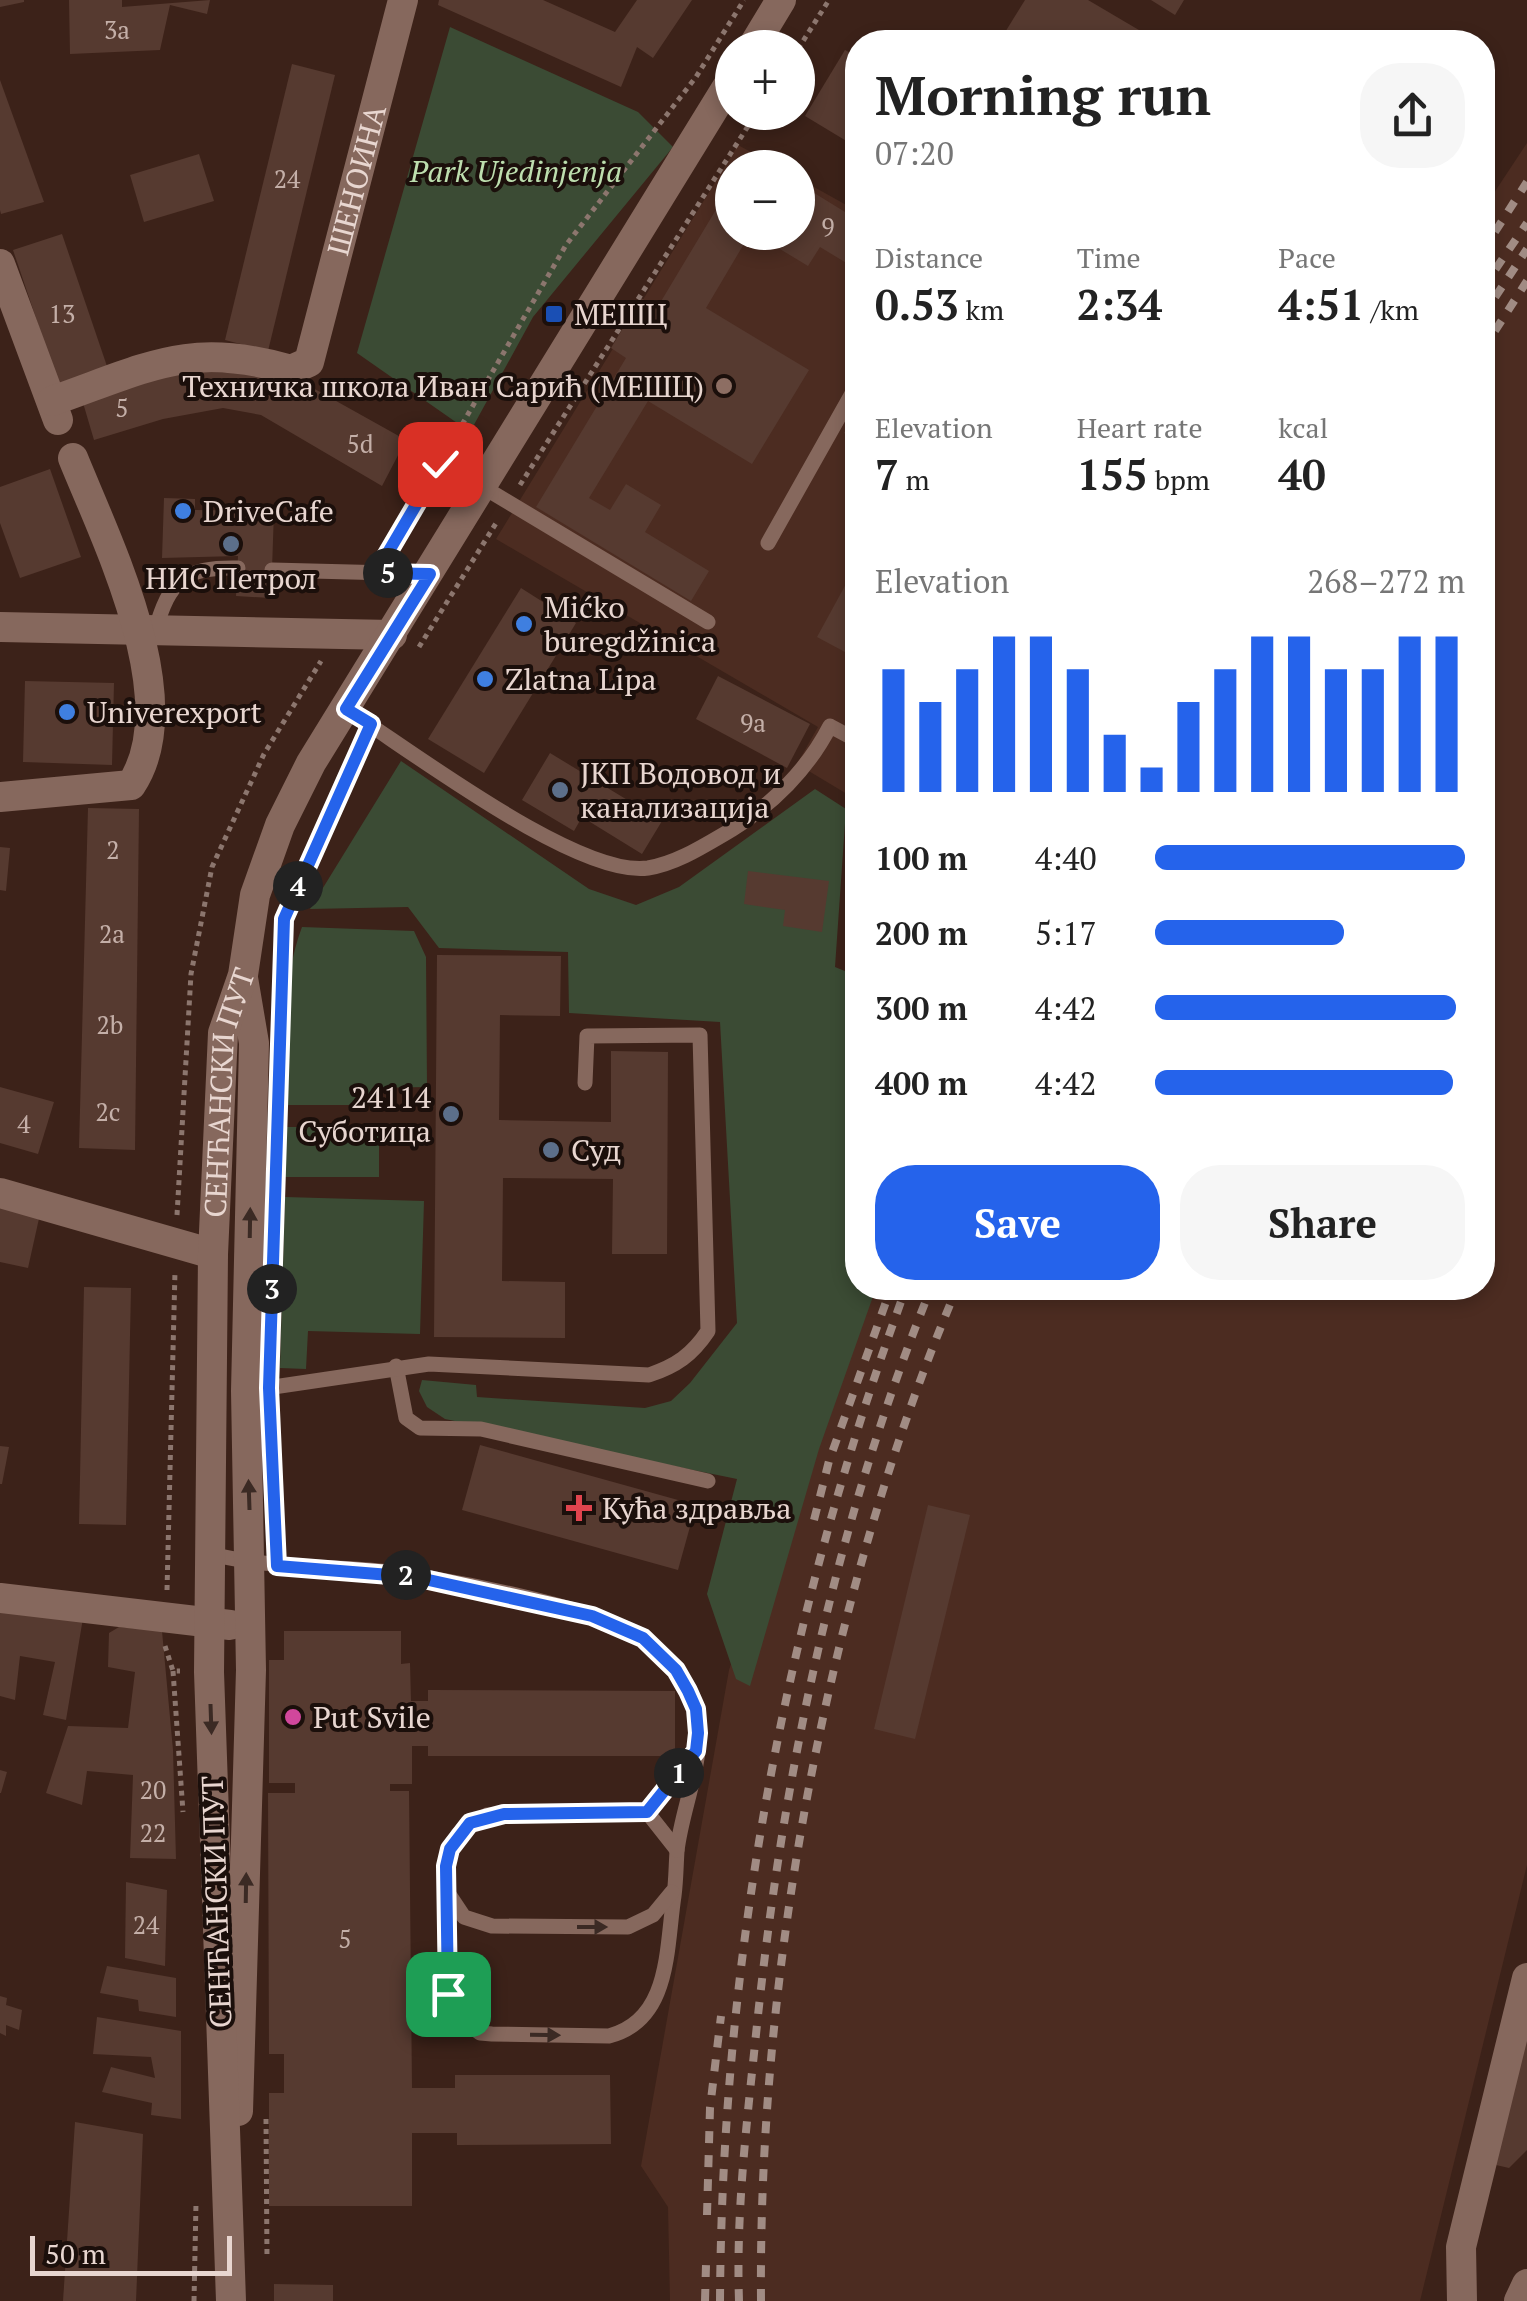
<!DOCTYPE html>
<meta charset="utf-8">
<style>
body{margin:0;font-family:"PT Serif",serif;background:#f6f6f6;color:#222;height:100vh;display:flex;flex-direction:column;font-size:38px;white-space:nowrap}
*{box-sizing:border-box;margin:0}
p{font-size:32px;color:#767676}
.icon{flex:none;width:55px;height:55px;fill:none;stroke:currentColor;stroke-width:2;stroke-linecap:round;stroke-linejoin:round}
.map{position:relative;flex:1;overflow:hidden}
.side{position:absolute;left:845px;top:30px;width:650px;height:1270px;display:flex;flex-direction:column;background:#fff;border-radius:40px;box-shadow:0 5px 15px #0003}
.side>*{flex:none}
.buttons{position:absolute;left:715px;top:30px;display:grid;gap:20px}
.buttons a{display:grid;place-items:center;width:100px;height:100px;border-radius:50%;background:#fff;box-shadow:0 5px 15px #0003;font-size:50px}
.scale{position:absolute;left:30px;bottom:25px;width:202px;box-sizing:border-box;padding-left:10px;border:5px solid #e8d6d0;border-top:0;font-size:28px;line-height:35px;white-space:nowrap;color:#e8d6d0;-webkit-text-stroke:8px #1b0f0b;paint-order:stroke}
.pin{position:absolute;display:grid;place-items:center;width:85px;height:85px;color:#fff;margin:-42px;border-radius:20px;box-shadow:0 5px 15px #0006}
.km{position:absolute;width:50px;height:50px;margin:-25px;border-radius:50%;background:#222;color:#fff;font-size:28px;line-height:50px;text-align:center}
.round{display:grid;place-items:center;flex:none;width:105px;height:105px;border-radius:40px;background:#f6f6f6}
.headline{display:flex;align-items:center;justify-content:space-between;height:170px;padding:0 30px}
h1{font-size:55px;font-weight:800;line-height:75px}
.figures{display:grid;grid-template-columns:repeat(3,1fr);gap:15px;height:170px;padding:10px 30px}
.figures div{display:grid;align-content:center}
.figures b{font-size:42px;font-weight:800}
.figures small{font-size:28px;font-weight:400}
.figures p{font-size:28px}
.chart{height:280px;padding:20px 30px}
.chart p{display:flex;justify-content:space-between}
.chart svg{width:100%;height:180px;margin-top:10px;stroke:#2563eb;stroke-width:6}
.primary-button{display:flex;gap:20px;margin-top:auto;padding:20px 30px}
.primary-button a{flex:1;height:115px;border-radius:40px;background:#2563eb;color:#fff;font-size:40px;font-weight:800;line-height:115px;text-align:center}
.primary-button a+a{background:#f6f6f6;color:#222}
ul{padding:0 30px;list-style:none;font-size:32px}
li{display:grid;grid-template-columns:160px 120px 1fr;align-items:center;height:75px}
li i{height:25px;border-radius:12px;background:#2563eb}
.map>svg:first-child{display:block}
.built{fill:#4c2c21}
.green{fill:#3b4b34}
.building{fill:#563a30}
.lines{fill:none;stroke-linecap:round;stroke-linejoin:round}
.path{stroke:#8c766e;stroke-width:5;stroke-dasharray:5 5;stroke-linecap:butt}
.lane{stroke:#86685d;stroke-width:15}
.street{stroke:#86685d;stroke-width:30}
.secondary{stroke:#86685d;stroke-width:30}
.rail{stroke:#a18c84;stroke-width:8;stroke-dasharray:12 12;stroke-linecap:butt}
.oneway{fill:#3b2a24}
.route-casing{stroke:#fff;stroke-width:20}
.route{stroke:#2563eb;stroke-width:12}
.transit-dot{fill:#1a4fb4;stroke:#1b0f0b;stroke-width:4}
.education-dot{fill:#8d6e63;stroke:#1b0f0b;stroke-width:4}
.shop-dot{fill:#3f7fe0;stroke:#1b0f0b;stroke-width:4}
.service-dot{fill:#5c6f8a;stroke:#1b0f0b;stroke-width:4}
.health-dot{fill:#e0444e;stroke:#1b0f0b;stroke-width:4}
.hotel-dot{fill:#d1479c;stroke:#1b0f0b;stroke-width:4}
.labels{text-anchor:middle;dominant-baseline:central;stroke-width:8;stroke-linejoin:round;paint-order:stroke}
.number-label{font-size:25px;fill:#c4afa8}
.park-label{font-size:30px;font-style:italic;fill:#bddeae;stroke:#1b0f0b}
.street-label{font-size:30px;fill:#e8d6d0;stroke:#1b0f0b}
.poi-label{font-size:30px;fill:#e8d6d0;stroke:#1b0f0b;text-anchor:start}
</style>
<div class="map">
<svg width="1527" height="2301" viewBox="0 0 1527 2301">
<rect width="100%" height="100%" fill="#3c2219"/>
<g class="built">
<path d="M 1527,143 L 1527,1865 L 1420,2301 L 670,2301 L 668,2207 L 641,2166 L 729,1670 L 811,1439 L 858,1288 L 1482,1288 L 1482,211 Z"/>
<path d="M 738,145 L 778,167 L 732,168 L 732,232 L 798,232 L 798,178 L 857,211 L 857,800 L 797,764 L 818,727 L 496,539 Z"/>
</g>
<g class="green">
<path d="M 450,27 L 638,112 L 673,147 L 533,317 L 470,432 L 357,353 Z"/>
<path d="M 401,761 L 589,889 L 636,905 L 679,887 L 815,789 L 846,809 L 835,967 L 857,976 L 858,1288 L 876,1288 L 819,1449 L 750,1686 L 736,1679 L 707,1594 L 737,1479 L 445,1419 L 427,1407 L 419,1391 L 422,1380 L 476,1385 L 477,1397 L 645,1408 L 671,1401 L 690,1383 L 737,1323 L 720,1022 L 569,1013 L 568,952 L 439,948 L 408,907 L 310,909 Z"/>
<path d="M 302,927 L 414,931 L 426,957 L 427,1087 L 372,1088 L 370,1105 L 284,1105 C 286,1047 281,982 302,927 Z"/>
<rect x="282" y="1127" width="97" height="50"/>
<path d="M 285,1197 L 424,1201 L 420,1334 L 308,1331 L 306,1369 L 280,1368 Z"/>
</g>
<g class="building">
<path d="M 0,0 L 24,0 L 24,2 L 0,7 Z"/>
<path d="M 69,0 L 122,0 L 122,7 L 210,0 L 207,14 L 170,5 L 160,50 L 70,54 Z"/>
<path d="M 439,0 L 543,0 L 615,32 L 637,0 L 692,0 L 653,58 L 637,47 L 621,87 L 438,5 Z"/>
<path d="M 1025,0 L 1088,0 L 1144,33 L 1138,42 L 999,42 Z"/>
<path d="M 1151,0 L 1184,0 L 1175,15 Z"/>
<path d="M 845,50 L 858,57 L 858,148 L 805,116 Z"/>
<path d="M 292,64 L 335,75 L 268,351 L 225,340 Z"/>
<path d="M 0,80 L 44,202 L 1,214 L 0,210 Z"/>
<path d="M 199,154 L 214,201 L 144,222 L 130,175 Z"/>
<path d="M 750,154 L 772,168 L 742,168 Z"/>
<path d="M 732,183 L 732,232 L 751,232 L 706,308 L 809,370 L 752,464 L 648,401 L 589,498 L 610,510 L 626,484 L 661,505 L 645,532 L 709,571 L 691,601 L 536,507 L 626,358 L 611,348 L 641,298 L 657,308 Z"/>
<path d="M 798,183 L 858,220 L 858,270 L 820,247 L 808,266 L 770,243 L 776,232 L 798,232 Z"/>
<path d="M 62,234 L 110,375 L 61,392 L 13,250 Z"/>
<path d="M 154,372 L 286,373 L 406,440 L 382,486 L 261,415 L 223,408 L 163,419 L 94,440 L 81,396 Z"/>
<path d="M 858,409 L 858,440 L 844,433 Z"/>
<path d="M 50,469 L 81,557 L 20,578 L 0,523 L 0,487 Z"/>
<path d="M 164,498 L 195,499 L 195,510 L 274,511 L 271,598 L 236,596 L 238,556 L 162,558 Z"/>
<path d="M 858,562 L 858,659 L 817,637 Z"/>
<path d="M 521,588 L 576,623 L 484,773 L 428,739 Z"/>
<path d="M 718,676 L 810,724 L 787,768 L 696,719 Z"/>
<path d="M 25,681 L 114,683 L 112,765 L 23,762 Z"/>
<path d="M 550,753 L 662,821 L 642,854 L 582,817 L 574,831 L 522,800 Z"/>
<path d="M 88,808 L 139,809 L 135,1150 L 79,1148 Z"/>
<path d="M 0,847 L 10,848 L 6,891 L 0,890 Z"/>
<path d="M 748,871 L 829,881 L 822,932 L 783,926 L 785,910 L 744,904 Z"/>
<path d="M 437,955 L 561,956 L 560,1016 L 500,1015 L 499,1120 L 611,1122 L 611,1051 L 668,1052 L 667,1254 L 612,1254 L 613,1179 L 503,1178 L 502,1281 L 565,1282 L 565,1338 L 434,1337 Z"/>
<path d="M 0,1087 L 54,1102 L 38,1154 L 0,1143 Z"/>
<path d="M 0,1205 L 40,1214 L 28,1268 L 0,1262 Z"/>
<path d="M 84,1287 L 131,1288 L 126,1525 L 79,1524 Z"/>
<path d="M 480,1445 L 696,1505 L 678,1570 L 462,1510 Z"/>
<path d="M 0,1446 L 9,1447 L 2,1484 L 0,1484 Z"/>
<path d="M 928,1505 L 970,1515 L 915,1739 L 874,1729 Z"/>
<path d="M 0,1608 L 83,1618 L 66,1720 L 43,1715 L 55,1662 L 20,1656 L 15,1700 L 0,1696 Z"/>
<path d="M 119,1627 L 162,1631 L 173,1750 L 176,1859 L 130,1858 L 133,1775 L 87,1771 L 82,1805 L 46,1793 L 68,1726 L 128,1728 L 135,1672 L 108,1667 L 109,1633 Z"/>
<path d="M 284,1631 L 401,1631 L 401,1664 L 410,1663 L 411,1701 L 428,1701 L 428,1690 L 675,1691 L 675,1756 L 428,1756 L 428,1746 L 412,1746 L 412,1784 L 390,1784 L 390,1791 L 409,1791 L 412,2088 L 455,2088 L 455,2075 L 610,2075 L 611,2144 L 457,2145 L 457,2133 L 412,2133 L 412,2206 L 269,2206 L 269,2093 L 284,2093 L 284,2054 L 269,2054 L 268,1793 L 295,1793 L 295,1783 L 269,1783 L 269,1660 L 284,1660 Z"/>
<path d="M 0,1770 L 7,1772 L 1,1793 L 0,1793 Z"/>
<path d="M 126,1882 L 167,1890 L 165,1966 L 125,1958 Z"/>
<path d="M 107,1966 L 176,1978 L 176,2017 L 139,2011 L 138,2000 L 100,1993 Z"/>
<path d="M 0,1996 L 7,1998 L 6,2005 L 22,2010 L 19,2030 L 6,2025 L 6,2036 L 0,2033 Z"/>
<path d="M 97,2017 L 181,2031 L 181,2119 L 151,2115 L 152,2103 L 102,2092 L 111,2067 L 155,2078 L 151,2057 L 93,2054 Z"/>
<path d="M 1527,2029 L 1527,2150 L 1509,2168 L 1496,2165 Z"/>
<path d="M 75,2122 L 143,2134 L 136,2301 L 63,2301 Z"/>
<path d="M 274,2284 L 333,2285 L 333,2301 L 274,2301 Z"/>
</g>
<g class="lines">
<g class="path">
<path d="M 798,49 L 829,0"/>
<path d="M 520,485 L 757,112"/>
<path d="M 387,554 L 566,245 L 696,77 L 744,0"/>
<path d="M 419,647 L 498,520"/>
<path d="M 280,1019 L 283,919 L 363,742"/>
<path d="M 177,1215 L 191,974 L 212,867 L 264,754 L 321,661"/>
<path d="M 167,1590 L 175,1271"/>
<path d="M 165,1646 L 173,1671 L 180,1671"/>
<path d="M 173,1671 L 183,1812"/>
<path d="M 266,2119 L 267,2259"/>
<path d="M 194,2301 L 196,2203"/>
</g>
<g class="lane">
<path d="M 483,487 L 708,622"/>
<path d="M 768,543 L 858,383"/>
<path d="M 272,570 L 430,574"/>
<path d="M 155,631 C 170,580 183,567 238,568"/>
<path d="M 346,709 C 409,749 578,878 648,868 C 678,863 705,845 731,830 C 772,805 808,769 830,726 L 858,741"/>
<path d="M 396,1366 L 406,1418 L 420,1428 L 481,1429 L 708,1481"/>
<path d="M 246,1391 L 429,1364 L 649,1375 C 676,1366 692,1355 708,1331 L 700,1035 L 587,1036 L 585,1083"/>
<path d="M 211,1554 C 264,1567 315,1566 369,1570 C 432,1575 589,1605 641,1637 C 665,1652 688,1681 696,1708 C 708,1753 682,1806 677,1851 C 676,1866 676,1881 674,1896 C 666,1948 671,2020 609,2036 L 492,2034 L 480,2033 L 460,2018 L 448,1994 L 446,1866 L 458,1834 L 487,1815 L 647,1812 L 696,1751"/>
<path d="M 647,1812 L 677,1850"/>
<path d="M 448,1893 L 464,1917 L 492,1926 L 628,1927 L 653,1915 L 672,1892"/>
</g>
<g class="street">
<path d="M 0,264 L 58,420"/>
<path id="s1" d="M 52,401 C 147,368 189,340 291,370 L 309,362 L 403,0"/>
<path d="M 0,627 L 392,635"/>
<path d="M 0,797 L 131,785 C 187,702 107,542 73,458"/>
<path d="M 0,1193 L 213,1254"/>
<path d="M 1519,2301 L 1527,2284"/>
</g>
<g class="secondary">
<path d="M 752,48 L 781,0"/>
<path d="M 0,1598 L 230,1625"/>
<path d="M 238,2111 L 251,1670 L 246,1391 L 254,1043 L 243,978"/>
<path id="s2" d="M 231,2301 L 209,1672 L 213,1254 L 223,1033 L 243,975 L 255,895 L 280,825 L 311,763 L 732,79"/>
<path d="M 1462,2301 L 1461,2247 L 1527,1978"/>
</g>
<g class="rail">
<path d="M 1482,252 L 1527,182"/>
<path d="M 1482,289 L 1527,223"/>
<path d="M 1482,317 L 1527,249"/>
<path d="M 1482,351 L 1527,281"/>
<path d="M 814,1520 L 829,1461 L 891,1288"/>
<path d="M 707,2215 L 710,2108 L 721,2016"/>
<path d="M 705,2301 L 706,2265"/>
<path d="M 720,2301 C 722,1954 786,1613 906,1288"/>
<path d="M 739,2301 C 736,2216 746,2129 755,2044 C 781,1785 833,1529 931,1288"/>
<path d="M 761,2301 C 758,1972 828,1590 957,1288"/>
</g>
</g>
<defs><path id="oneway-solid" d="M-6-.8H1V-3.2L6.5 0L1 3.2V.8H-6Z" transform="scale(2.5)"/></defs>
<g class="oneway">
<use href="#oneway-solid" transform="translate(250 1223) rotate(-89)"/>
<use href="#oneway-solid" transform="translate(249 1495) rotate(-92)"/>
<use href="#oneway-solid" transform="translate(211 1719) rotate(88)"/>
<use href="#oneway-solid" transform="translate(246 1888) rotate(-89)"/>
<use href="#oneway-solid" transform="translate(592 1927)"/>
<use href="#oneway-solid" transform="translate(545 2035) rotate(1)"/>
</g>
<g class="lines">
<defs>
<path id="route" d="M 440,464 L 376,573 L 430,574 L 346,709 L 371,724 L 284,919 L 269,1388 L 277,1566 L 415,1577 L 592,1616 L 643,1638 L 676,1670 L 688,1691 L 696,1709 L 698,1733 L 696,1751 L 647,1812 L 504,1814 L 470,1823 L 450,1849 L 446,1866 L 448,1994"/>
</defs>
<use href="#route" class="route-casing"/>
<use href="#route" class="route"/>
</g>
<rect class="transit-dot" x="544" y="304" width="20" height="20" rx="5"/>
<circle class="education-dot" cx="724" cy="386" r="10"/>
<g class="shop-dot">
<circle cx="183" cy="511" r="10"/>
<circle cx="524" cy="624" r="10"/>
<circle cx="485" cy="679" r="10"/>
<circle cx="67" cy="712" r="10"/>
</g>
<g class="service-dot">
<circle cx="231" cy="544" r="10"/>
<circle cx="560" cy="790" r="10"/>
<circle cx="451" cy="1114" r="10"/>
<circle cx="551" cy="1150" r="10"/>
</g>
<path class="health-dot" d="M574 1493h10v10h10v10h-10v10h-10v-10h-10v-10h10z"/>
<circle class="hotel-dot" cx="293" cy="1717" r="10"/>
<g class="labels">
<g class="number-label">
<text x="117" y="29">3a</text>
<text x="287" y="178">24</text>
<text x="828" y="226">9</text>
<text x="62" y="313">13</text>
<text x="122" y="407">5</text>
<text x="360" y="443">5d</text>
<text x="753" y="722">9a</text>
<text x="113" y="849">2</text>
<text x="112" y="933">2a</text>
<text x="110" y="1024">2b</text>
<text x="108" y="1111">2c</text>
<text x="24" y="1123">4</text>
<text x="153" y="1789">20</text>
<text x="153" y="1832">22</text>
<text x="146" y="1924">24</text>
<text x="345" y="1938">5</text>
</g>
<g class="park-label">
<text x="516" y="171">Park Ujedinjenja</text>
</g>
<g class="street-label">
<text stroke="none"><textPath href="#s1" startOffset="455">ШЕНОИНА</textPath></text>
<text stroke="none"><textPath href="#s2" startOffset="1210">СЕНЋАНСКИ ПУТ</textPath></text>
<text transform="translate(216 1902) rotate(-92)">СЕНЋАНСКИ ПУТ</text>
</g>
<g class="poi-label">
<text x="574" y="314">МЕШЦ</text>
<text x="704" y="386" text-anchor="end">Техничка школа Иван Сарић (МЕШЦ)</text>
<text x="203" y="511">DriveCafe</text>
<text x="231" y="578" text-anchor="middle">НИС Петрол</text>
<text x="544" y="607">Mićko<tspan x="544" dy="34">buregdžinica</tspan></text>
<text x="505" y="679">Zlatna Lipa</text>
<text x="87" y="712">Univerexport</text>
<text x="580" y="773">ЈКП Водовод и<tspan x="580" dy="34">канализација</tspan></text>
<text x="431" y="1097" text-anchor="end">24114<tspan x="431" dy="34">Суботица</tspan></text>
<text x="571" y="1150">Суд</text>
<text x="602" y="1508">Кућа здравља</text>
<text x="313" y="1717">Put Svile</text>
</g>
</g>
</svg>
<div class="buttons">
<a>+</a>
<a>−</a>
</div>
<div class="scale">50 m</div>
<div class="pin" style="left:448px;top:1994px;background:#1e9e55"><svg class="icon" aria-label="arrive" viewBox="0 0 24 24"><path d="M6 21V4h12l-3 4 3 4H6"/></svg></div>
<div class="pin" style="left:440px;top:464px;background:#d93025"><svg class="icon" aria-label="check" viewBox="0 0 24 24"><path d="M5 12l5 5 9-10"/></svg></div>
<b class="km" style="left:679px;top:1773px">1</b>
<b class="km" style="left:406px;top:1575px">2</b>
<b class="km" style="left:272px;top:1289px">3</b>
<b class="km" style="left:298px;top:886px">4</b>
<b class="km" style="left:388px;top:573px">5</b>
<section class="side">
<div class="headline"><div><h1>Morning run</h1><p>07:20</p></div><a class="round"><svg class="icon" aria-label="share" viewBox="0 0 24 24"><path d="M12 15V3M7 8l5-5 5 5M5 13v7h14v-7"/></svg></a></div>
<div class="figures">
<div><p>Distance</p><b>0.53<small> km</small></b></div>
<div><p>Time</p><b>2:34</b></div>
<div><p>Pace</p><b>4:51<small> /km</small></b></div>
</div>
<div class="figures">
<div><p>Elevation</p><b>7<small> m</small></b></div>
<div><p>Heart rate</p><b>155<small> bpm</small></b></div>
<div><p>kcal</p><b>40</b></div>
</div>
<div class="chart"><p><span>Elevation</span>268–272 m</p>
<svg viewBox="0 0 160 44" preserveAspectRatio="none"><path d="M5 44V14M15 44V22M25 44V14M35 44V6M45 44V6M55 44V14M65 44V30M75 44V38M85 44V22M95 44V14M105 44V6M115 44V6M125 44V14M135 44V14M145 44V6M155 44V6"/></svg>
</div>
<ul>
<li><b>100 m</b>4:40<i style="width:100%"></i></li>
<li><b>200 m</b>5:17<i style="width:61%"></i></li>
<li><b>300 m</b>4:42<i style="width:97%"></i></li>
<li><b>400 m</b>4:42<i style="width:96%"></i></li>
</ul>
<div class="primary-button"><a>Save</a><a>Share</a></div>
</section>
</div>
